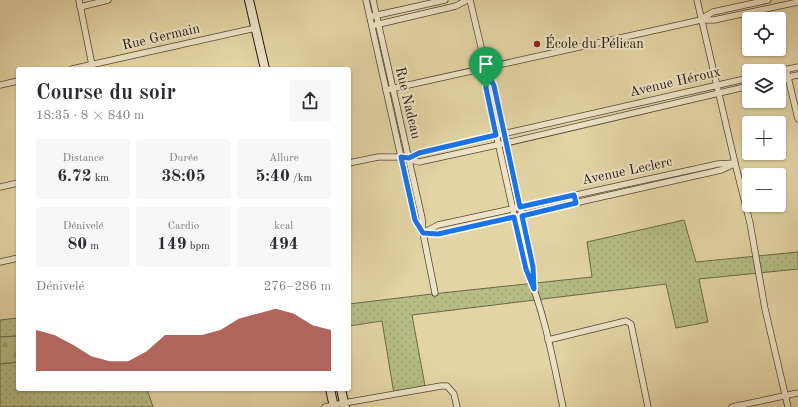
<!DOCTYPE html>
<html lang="fr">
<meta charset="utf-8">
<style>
body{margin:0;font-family:"Old Standard TT",serif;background:#f7f7f7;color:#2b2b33;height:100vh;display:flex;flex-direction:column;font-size:15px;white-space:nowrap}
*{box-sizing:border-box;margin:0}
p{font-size:13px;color:#7c7c81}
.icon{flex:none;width:22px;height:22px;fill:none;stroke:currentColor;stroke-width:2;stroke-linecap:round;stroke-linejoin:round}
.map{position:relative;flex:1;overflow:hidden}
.panel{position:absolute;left:16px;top:67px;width:335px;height:324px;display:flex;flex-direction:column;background:#fff;border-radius:4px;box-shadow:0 1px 3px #0004}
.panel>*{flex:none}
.buttons{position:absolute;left:742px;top:12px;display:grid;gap:8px}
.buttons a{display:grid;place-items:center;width:44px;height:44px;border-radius:4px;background:#fff;box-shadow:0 1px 3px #0004;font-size:20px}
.pin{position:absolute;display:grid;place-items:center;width:34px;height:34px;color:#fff;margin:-41px -17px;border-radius:50% 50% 50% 0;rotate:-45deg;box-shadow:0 0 4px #0007}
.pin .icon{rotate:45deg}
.round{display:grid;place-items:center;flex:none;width:42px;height:42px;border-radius:4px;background:#f7f7f7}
.headline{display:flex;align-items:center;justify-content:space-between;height:68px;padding:0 20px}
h1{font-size:22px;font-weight:600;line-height:30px}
.metrics{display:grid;grid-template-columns:repeat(3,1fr);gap:6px;height:68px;padding:4px 20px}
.metrics div{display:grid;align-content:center;border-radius:4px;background:#f7f7f7;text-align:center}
.metrics b{font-size:17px;font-weight:600}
.metrics small{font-size:11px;font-weight:400}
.metrics p{font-size:11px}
.chart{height:112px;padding:8px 20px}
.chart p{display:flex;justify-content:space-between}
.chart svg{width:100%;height:72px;margin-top:4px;fill:#8f2418;opacity:.7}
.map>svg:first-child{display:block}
.grass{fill:url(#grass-dots);stroke:#6c6848}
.forest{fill:url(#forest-firs);stroke:#6c6848}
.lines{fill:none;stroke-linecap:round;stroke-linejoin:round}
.street-casing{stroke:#534432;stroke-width:7}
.secondary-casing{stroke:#23140c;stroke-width:10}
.street{stroke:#ede3c4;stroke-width:5.5}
.secondary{stroke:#ede3c4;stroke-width:8}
.route-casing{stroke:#fff;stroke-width:8}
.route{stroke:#1a73e8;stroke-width:5}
.poi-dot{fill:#8f2418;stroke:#ede3c4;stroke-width:1.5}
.labels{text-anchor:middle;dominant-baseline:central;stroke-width:4;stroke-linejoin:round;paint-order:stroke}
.street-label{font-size:14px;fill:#23140c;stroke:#ede3c4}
.poi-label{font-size:14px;fill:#23140c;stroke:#ede3c4;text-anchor:start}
</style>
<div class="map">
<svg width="798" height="407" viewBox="0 0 798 407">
<defs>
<pattern id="grass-dots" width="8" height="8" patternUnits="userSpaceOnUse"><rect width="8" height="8" fill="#b5bc85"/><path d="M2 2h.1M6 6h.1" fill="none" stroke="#9ba172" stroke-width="1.8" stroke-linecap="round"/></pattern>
<pattern id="forest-firs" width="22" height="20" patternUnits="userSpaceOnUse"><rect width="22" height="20" fill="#b5bc85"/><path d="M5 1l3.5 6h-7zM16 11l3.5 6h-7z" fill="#9ba172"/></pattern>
</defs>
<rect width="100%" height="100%" fill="#e3d4a5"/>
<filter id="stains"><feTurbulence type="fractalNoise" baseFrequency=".005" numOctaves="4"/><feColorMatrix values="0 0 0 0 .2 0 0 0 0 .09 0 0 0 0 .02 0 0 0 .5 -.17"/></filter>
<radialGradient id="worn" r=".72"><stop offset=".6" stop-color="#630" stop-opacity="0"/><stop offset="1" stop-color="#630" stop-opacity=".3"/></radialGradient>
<g class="grass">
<path d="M 684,220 L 696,262 L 798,252 L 798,269 L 699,279 L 708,322 L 676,328 L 666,284 L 412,315 L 425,386 L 394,394 L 382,321 L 349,326 L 349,304 L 432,294 L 592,277 L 587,242 Z"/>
<path d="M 18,318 L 18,336 L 0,337 L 0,320 Z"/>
<path d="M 18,362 L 18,389 L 110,389 L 111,391 L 123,389 L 147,389 L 153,407 L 0,407 L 0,364 Z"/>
</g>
<path class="forest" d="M 18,336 L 18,362 L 0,364 L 0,337 Z"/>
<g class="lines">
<defs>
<g id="street">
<path d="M 79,0 L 92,65"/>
<path d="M 366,0 L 415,220 L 422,231"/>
<path d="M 373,0 L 422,218 L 423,233 L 435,293"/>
<path d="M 470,0 L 486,68 L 494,86 L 533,267 L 534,284"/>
<path d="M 697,0 L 735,163 L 750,223 L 765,309 L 788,407"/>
<path d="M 80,7 L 108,0"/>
<path d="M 373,16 L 445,0"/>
<path d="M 701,19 L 713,12 L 768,0"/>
<path d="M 375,25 L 456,6 L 467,0"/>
<path d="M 486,68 L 486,88 L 526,269 C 545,313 553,361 563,407"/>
<path d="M 72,69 L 256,28"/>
<path d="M 786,69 L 798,119"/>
<path d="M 779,71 L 798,67"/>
<path d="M 779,79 L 798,75"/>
<path d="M 0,85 L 18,81"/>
<path d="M 386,90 L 701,20 L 714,20 L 798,2"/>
<path d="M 409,158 L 419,153 L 749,78"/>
<path d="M 349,163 L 378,157 L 401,157 L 419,162 L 506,143 L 749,86"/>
<path d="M 0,187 L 18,183"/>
<path d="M 423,233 L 438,225 L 718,164 L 735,163"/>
<path d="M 423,233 L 438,234 L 721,170 L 732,165"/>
<path d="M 0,262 L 18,258"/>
<path d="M 548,340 L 626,321 L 631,324 L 648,407"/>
<path d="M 325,407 L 344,403 L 441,386 L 447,386 L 454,394 L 457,407"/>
<path d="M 732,407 L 798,393"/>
</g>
<g id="secondary">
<path d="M 249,0 L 265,69"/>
<path d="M 330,389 L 334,407"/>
<path d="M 341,389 L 345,407"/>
</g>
</defs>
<use href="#street" class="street-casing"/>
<use href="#secondary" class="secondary-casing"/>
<use href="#street" class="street"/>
<use href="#secondary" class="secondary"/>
</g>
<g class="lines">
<defs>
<path id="route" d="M 486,68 L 494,86 L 520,207 L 574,195 L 576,203 L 522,216 L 533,267 L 534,289 L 526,269 L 514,217 L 438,234 L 423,233 L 415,220 L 401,157 L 409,158 L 419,153 L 496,135 L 486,88 Z"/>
</defs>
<use href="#route" class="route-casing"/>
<use href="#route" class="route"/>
</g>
<circle class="poi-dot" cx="537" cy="44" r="4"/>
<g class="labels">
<g class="street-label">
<text transform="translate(161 37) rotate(-13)">Rue Germain</text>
<text transform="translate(675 82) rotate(-13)">Avenue Héroux</text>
<text transform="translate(408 103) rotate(77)">Rue Nadeau</text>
<text transform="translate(627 171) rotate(-12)">Avenue Leclerc</text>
</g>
<g class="poi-label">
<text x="545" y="44">École du Pélican</text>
</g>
</g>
<rect width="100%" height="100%" filter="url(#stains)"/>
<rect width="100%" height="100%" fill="url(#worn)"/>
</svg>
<div class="buttons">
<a><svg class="icon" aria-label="locate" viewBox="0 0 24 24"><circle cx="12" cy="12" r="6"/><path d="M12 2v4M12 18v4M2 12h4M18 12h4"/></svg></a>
<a><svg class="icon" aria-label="layers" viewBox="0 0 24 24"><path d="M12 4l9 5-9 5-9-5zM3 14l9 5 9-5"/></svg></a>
<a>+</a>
<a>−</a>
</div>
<div class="pin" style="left:486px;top:88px;background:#1e9e55"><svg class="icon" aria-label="arrive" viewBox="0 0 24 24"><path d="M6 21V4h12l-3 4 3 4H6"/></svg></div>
<section class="panel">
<div class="headline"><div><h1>Course du soir</h1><p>18:35 · 8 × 840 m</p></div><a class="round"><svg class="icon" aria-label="share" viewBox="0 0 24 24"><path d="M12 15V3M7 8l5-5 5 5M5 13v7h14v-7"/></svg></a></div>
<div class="metrics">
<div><p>Distance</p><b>6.72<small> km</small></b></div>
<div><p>Durée</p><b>38:05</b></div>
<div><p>Allure</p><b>5:40<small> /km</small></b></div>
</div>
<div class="metrics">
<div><p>Dénivelé</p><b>80<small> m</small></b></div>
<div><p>Cardio</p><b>149<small> bpm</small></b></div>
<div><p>kcal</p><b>494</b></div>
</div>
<div class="chart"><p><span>Dénivelé</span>276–286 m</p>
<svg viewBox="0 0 160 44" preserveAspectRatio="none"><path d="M0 44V19L10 22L20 28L30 35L40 38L50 38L60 32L70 22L80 22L90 22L100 19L110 12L120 9L130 6L140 9L150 16L160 19V44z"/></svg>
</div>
</section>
</div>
